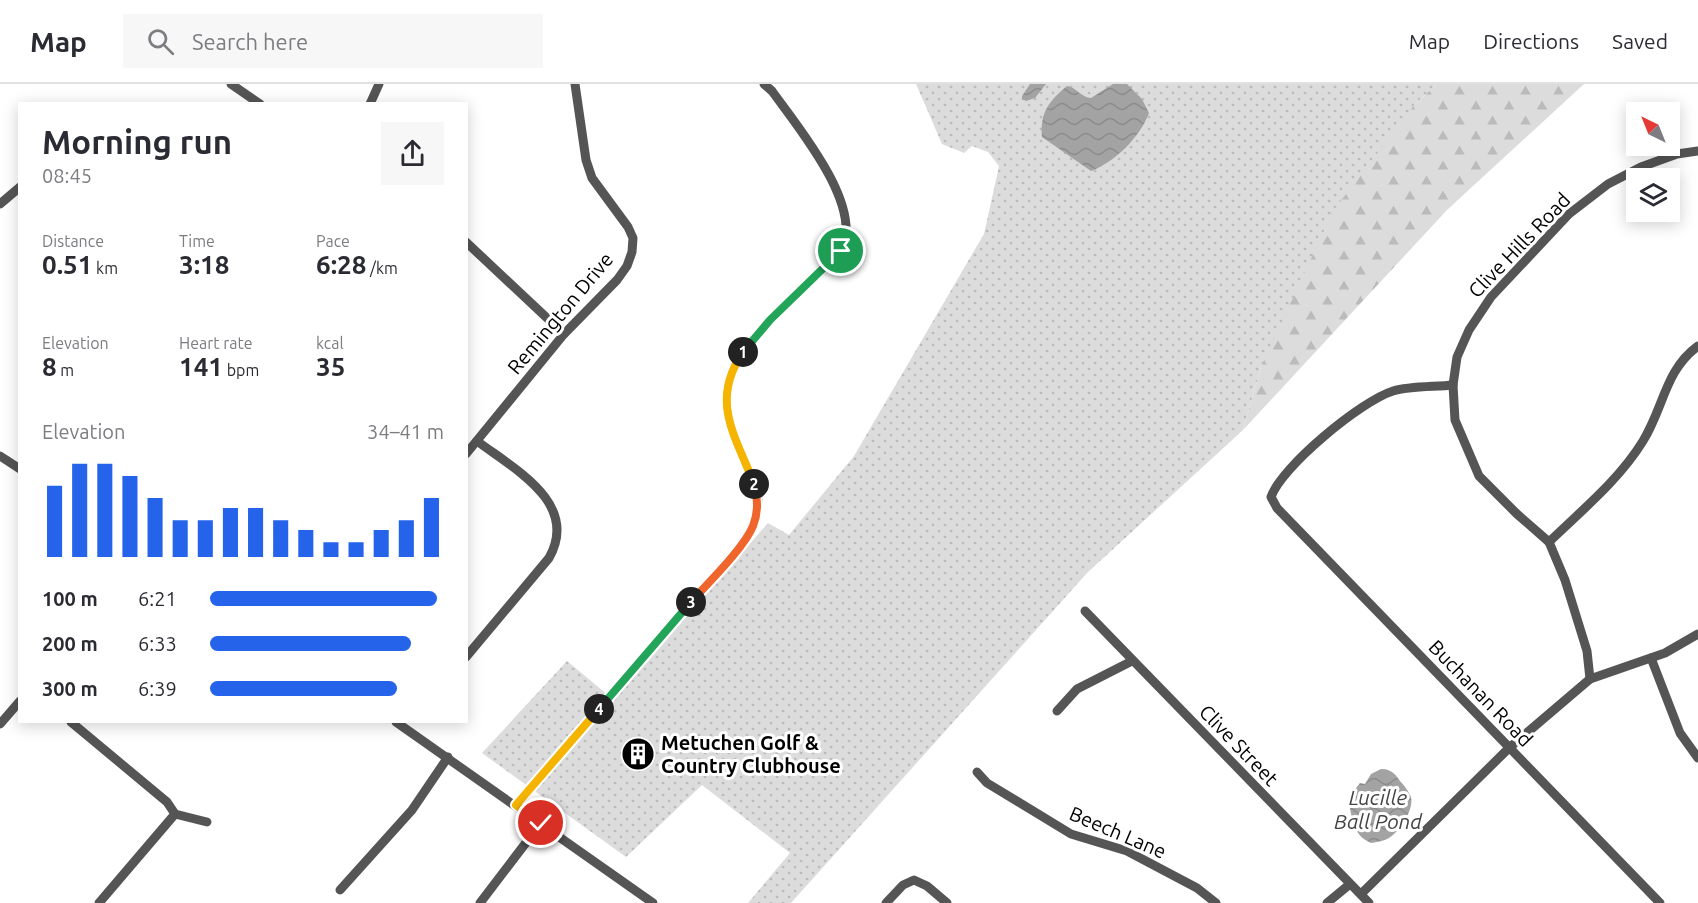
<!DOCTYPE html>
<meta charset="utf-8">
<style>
body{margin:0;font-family:Ubuntu,sans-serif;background:#f7f7f7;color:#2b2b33;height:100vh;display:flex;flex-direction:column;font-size:22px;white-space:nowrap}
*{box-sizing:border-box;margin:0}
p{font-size:20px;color:#7c7c81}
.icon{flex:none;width:33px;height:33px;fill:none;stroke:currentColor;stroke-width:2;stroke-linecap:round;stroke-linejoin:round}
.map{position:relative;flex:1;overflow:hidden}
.drawer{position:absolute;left:18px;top:18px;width:450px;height:621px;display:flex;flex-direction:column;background:#fff;border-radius:0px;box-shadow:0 3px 15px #0003}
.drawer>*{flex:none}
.needle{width:39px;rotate:317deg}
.buttons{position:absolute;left:1626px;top:18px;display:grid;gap:12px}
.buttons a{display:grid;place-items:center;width:54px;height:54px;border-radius:0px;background:#fff;box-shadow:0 3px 15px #0003;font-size:30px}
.pin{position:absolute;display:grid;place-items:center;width:51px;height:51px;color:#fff;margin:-26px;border:3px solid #fff;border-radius:50%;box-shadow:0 2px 6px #0007}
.km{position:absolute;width:30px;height:30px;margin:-15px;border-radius:50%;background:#222;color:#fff;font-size:16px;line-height:30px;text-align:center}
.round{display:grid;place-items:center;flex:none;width:63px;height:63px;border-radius:0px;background:#f7f7f7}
.overview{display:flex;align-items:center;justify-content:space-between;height:102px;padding:0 24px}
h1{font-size:33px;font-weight:700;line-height:45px}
.stats{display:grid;grid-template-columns:repeat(3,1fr);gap:9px;height:102px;padding:6px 24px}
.stats div{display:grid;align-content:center}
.stats b{font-size:26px;font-weight:700}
.stats small{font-size:16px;font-weight:400}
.stats p{font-size:16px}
.chart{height:168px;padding:12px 24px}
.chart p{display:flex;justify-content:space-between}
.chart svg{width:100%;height:108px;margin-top:6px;stroke:#2563eb;stroke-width:6}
ul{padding:0 24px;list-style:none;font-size:20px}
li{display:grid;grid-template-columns:96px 72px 1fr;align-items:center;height:45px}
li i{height:15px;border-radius:8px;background:#2563eb}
header{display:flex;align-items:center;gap:36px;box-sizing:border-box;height:84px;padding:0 30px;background:#fff;border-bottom:2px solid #e1e1e2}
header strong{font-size:28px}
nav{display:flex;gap:33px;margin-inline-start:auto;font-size:21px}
.search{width:420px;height:54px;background:#f7f7f7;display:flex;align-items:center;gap:15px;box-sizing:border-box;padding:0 21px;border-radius:0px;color:#7c7c81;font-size:22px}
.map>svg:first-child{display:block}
.green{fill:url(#green-dots)}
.forest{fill:url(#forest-firs)}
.water{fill:url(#water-waves)}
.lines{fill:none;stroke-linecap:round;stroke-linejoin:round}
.minor{stroke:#555;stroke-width:9}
.split-1-casing{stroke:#fff;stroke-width:12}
.split-2-casing{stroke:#fff;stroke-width:12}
.split-3-casing{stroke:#fff;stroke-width:12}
.split-4-casing{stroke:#fff;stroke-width:12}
.split-5-casing{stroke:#fff;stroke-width:12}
.split-1{stroke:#22a559;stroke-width:8}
.split-2{stroke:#f5b400;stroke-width:8}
.split-3{stroke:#f0652b;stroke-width:8}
.split-4{stroke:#22a559;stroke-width:8}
.split-5{stroke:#f5b400;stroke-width:8}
.labels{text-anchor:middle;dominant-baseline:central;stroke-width:6;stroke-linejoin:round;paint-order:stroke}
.street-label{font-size:20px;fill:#000;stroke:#fff}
.poi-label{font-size:20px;font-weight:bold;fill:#000;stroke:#fff;text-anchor:start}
.water-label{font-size:21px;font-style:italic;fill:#444;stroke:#fff}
</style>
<header>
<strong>Map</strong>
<div class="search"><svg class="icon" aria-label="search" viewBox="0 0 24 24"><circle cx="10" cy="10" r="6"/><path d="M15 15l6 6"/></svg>Search here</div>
<nav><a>Map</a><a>Directions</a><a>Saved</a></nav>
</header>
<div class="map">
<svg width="1698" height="819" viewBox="0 0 1698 819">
<defs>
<pattern id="green-dots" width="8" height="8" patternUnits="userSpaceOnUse" patternTransform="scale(1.5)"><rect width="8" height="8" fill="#dcdcdc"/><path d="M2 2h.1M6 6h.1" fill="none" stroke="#bbb" stroke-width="1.8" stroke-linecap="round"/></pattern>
<pattern id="forest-firs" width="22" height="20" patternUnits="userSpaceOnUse" patternTransform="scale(1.5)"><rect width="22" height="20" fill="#dcdcdc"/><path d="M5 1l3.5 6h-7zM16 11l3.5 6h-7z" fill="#bbb"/></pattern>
<pattern id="water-waves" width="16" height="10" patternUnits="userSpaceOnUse" patternTransform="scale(1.5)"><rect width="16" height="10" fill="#a3a3a3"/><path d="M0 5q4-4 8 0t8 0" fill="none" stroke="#8b8b8b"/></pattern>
</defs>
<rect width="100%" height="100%" fill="#fff"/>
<path class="green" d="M 916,0 L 1437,0 L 1415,20 L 1261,283 L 1243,346 L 1087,489 L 791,819 L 748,819 L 790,769 L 702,701 L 626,773 L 482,669 L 567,577 L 614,616 L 768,439 L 789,451 L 854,372 L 984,150 L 999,82 L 988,68 L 972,62 L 964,69 L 942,60 Z"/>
<path class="forest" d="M 1437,0 L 1584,0 L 1447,126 L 1243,346 L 1261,283 L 1333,127 L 1415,20 Z"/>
<g class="water">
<path d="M 1030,0 L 1046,0 L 1035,14 L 1026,17 L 1022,15 L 1022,12 Z"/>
<path d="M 1113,0 L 1127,0 L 1142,15 L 1149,29 C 1140,53 1115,78 1091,87 L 1042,53 C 1040,28 1049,17 1067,2 C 1076,3 1082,14 1091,14 Z"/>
<path d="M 1381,685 C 1390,685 1395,689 1400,697 C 1404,701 1409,708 1411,713 C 1414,726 1400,747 1389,754 C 1384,757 1377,758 1371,759 C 1352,751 1352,732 1348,714 L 1360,699 L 1365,700 L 1371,690 Z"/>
</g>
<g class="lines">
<g class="minor">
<path d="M 231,0 L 260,20"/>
<path d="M 370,20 L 379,0"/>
<path d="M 0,120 L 20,103"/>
<path d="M 466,158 L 564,250"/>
<path d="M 1453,301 C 1435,303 1410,302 1393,307 C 1361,317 1281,383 1271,413 L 1277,424 L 1660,819"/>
<path d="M 466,370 L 564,250 L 617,196 L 627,182 L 632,168 L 633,154 L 628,143 L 592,94 L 586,76 L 575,0"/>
<path d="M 0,372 L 20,385"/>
<path d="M 1549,458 C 1582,426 1619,396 1643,357 C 1664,323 1665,286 1698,262"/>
<path d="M 1085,527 L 1369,819"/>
<path d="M 466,573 L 549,474 C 580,419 514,385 477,357"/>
<path d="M 1651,574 L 1680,649 L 1698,674"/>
<path d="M 1590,595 L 1587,567 L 1565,496 L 1549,458 L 1517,430 L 1479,392 L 1455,336 L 1453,301 L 1457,273 L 1469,246 L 1491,213 L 1569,130 L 1608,100 L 1641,83 L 1677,70 L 1698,67"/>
<path d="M 1057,627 L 1077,605 L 1132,577"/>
<path d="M 71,638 L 167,718 L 175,730 L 99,819"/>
<path d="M 396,638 L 653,819"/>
<path d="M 0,640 L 20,617"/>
<path d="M 977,688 L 987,699 L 1071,750 L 1127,767 L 1197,804 L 1216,819"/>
<path d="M 515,721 L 743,459 C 750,446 759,432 758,416 C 758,406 752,395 748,386 C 736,359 721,330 728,299 C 732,277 750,258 765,242 C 781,224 800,208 818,191 C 825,184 834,177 840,168 C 867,125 797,42 772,7 L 764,0"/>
<path d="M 175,730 L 207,738"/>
<path d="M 340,806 L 412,726 L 448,673"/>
<path d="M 1361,810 L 1509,664 L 1590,595 L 1665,569 L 1698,550"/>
<path d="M 480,819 L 541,739"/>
<path d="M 886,819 L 903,801 L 914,796 L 927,802 L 947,819"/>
<path d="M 1327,819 L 1350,800"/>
</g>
</g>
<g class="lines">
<defs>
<path id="split-1" d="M 743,268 L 770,236 L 841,167"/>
<path id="split-2" d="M 743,268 C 709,318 736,352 754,400"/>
<path id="split-3" d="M 691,518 C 708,499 744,464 753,442 C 759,427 758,414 754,400"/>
<path id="split-4" d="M 599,625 L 691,518"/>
<path id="split-5" d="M 541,739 L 516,721 L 599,625"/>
</defs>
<use href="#split-1" class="split-1-casing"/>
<use href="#split-2" class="split-2-casing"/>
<use href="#split-3" class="split-3-casing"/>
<use href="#split-4" class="split-4-casing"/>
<use href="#split-5" class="split-5-casing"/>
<use href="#split-1" class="split-1"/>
<use href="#split-2" class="split-2"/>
<use href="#split-3" class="split-3"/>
<use href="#split-4" class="split-4"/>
<use href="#split-5" class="split-5"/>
</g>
<defs>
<symbol id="building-disc" viewBox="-11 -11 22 22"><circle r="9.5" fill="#000" stroke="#fff"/><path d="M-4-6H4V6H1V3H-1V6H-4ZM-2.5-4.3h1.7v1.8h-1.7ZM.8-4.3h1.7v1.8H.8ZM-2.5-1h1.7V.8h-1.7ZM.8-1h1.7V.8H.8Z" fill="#fff"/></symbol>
</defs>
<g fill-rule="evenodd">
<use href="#building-disc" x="619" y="651" width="38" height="38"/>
</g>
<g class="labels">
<g class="street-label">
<text transform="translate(1519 161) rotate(-46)">Clive Hills Road</text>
<text transform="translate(560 229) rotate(-50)">Remington Drive</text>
<text transform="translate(1481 609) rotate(46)">Buchanan Road</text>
<text transform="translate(1239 661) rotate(46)">Clive Street</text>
<text transform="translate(1118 748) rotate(23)">Beech Lane</text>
</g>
<g class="poi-label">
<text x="661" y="658">Metuchen Golf &amp;<tspan x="661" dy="23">Country Clubhouse</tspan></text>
</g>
<g class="water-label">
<text x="1378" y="713">Lucille<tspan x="1378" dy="24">Ball Pond</tspan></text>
</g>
</g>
</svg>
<div class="buttons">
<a><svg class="needle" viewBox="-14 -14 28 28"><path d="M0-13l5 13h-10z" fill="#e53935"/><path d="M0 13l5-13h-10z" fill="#7c7c81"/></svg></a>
<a><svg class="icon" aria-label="layers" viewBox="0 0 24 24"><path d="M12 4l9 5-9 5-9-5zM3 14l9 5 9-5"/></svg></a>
</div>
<div class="pin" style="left:841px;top:167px;background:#1e9e55"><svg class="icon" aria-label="arrive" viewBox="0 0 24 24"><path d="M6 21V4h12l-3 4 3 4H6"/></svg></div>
<div class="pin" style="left:541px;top:739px;background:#d93025"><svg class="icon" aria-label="check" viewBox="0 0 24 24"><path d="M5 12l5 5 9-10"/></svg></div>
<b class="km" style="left:743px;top:268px">1</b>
<b class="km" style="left:754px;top:400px">2</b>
<b class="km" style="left:691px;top:518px">3</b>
<b class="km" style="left:599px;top:625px">4</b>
<section class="drawer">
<div class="overview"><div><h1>Morning run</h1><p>08:45</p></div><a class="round"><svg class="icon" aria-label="share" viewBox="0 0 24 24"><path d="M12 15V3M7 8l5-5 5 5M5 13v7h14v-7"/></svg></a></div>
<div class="stats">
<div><p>Distance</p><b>0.51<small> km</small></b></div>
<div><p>Time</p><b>3:18</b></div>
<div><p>Pace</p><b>6:28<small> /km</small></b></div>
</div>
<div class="stats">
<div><p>Elevation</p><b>8<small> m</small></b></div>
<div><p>Heart rate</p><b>141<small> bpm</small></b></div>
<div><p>kcal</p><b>35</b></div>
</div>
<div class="chart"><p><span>Elevation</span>34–41 m</p>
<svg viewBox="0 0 160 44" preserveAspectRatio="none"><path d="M5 44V15M15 44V6M25 44V6M35 44V11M45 44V20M55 44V29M65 44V29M75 44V24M85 44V24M95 44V29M105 44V33M115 44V38M125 44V38M135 44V33M145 44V29M155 44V20"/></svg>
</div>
<ul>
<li><b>100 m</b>6:21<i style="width:97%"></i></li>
<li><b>200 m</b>6:33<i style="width:86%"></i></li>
<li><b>300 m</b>6:39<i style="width:80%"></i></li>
</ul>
</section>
</div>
